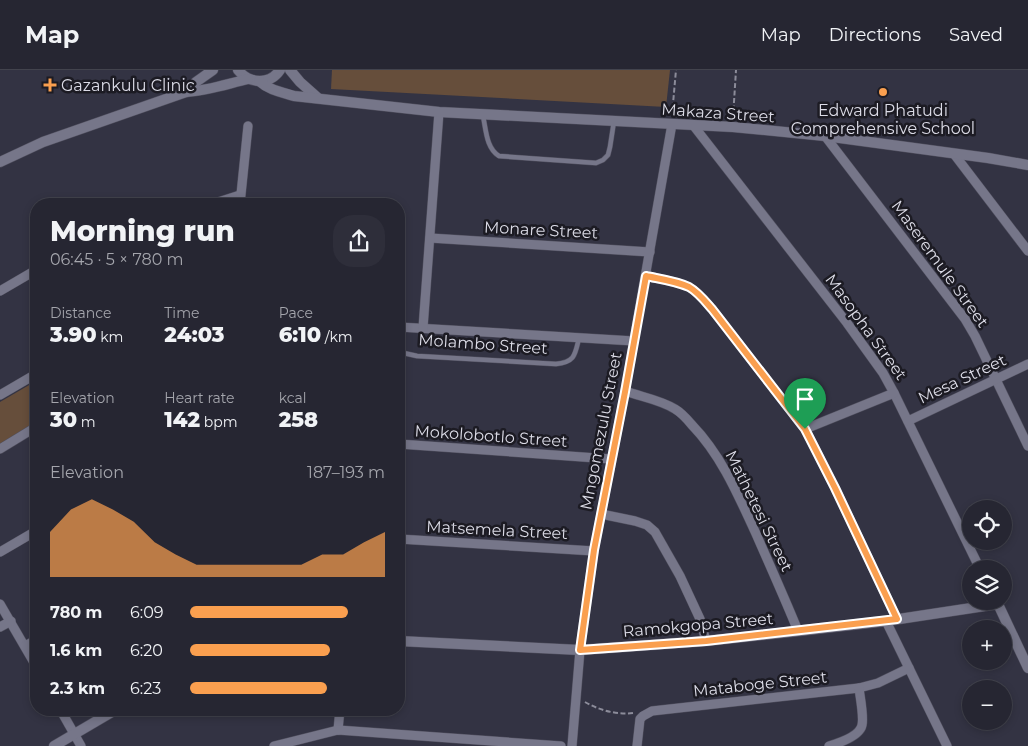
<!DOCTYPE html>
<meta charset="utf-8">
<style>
body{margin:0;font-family:Montserrat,sans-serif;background:#2e2e3a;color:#f1f3f6;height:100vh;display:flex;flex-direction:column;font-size:19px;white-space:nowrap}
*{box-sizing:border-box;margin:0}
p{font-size:16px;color:#a4a5ac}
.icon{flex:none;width:28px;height:28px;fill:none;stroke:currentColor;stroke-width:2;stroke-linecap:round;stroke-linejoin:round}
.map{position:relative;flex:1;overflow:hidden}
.drawer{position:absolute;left:30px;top:128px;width:375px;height:518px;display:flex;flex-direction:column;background:#262632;border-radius:20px;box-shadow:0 2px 8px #0003,0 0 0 1px #42434d}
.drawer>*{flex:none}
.buttons{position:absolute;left:962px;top:430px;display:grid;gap:10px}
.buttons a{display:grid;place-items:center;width:50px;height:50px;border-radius:50%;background:#262632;box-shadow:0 2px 8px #0003,0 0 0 1px #42434d;font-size:25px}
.pin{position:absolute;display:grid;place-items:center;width:42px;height:42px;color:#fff;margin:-51px -21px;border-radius:50% 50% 50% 0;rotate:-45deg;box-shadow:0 0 5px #0007}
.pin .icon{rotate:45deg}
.round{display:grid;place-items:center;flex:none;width:52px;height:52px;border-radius:20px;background:#2e2e3a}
.headline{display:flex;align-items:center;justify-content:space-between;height:85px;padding:0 20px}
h1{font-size:28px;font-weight:800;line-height:38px}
.stats{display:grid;grid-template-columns:repeat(3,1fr);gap:8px;height:85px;padding:5px 20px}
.stats div{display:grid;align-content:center}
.stats b{font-size:21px;font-weight:800}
.stats small{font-size:14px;font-weight:400}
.stats p{font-size:14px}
.chart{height:140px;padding:10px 20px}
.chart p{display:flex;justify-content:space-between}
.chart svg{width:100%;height:90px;margin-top:5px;fill:#fa9f4f;opacity:.7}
ul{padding:0 20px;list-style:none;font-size:16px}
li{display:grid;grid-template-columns:80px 60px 1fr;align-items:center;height:38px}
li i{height:12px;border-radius:6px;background:#fa9f4f}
header{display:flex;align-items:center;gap:30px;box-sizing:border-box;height:70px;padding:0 25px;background:#262632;border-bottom:1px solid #42434d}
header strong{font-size:24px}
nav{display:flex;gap:28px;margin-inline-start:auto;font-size:18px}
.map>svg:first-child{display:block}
.green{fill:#664e3b}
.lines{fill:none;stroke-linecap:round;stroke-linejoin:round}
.service-casing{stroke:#51505f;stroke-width:5.5}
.minor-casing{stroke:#51505f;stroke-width:10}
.tertiary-casing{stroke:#51505f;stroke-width:11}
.path{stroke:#8c8c9a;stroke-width:2;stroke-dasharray:5 2.5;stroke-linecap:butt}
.service{stroke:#767689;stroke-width:4.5}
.minor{stroke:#767689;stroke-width:9}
.tertiary{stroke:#767689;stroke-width:10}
.route-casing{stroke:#fff;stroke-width:10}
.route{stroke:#fa9f4f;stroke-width:6}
.poi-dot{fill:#fa9f4f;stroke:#1c1b23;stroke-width:2}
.labels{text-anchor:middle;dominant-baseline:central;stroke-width:5;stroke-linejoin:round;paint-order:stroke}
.poi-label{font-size:16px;fill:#dcdce7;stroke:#1c1b23;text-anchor:start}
.street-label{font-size:16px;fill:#dcdce7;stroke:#1c1b23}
</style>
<header>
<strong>Map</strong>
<nav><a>Map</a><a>Directions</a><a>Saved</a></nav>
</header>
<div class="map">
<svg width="1028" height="676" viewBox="0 0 1028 676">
<rect width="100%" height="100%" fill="#333343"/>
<g class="green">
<path d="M 332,0 L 670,0 L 666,37 L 331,19 Z"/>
<path d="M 36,311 L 36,353 L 0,374 L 0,332 Z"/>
</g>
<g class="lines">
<defs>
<g id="service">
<path d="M 483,46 C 486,59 486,78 499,86 L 596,93 L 603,90 L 608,85 L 610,77 L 614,51"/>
<path d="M 399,282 L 417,286 L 556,294 C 575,292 575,285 579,268"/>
</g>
<g id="minor">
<path d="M 693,55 L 847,253 L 883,303 L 894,323 L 980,499"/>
<path d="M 825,66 L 965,249 L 975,266 L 1028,376"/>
<path d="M 954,84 L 1028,181"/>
<path d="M 212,134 L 240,125"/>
<path d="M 240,134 L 248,56"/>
<path d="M 430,168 L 650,182"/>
<path d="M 646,206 C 660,209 676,211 689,217 C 698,222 705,232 712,239 L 805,359 L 835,418 L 897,549"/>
<path d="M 0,221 L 36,200"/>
<path d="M 399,257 L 634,271"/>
<path d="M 423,258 L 439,42"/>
<path d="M 625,321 C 642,327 661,330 675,339 C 682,343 687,349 692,355 C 722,386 739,427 757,466 C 771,498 785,529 798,561"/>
<path d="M 0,325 L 36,304"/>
<path d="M 908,351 L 1028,294"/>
<path d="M 805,359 L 894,323"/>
<path d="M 399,374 L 611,389"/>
<path d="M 0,379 L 36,357"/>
<path d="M 601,444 L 635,451 L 647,455 L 655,462 L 680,506 L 700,549 L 706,571"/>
<path d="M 399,469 L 594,481"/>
<path d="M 0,482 L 36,461"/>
<path d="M 0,534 L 36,596"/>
<path d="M 886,551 L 947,676"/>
<path d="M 0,557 L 11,551"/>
<path d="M 25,576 L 36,570"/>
<path d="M 60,639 L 81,676"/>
<path d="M 338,660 L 340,639"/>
<path d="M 274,676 L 338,660 L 561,676"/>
<path d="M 572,676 L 580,580 L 594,481 L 625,321 L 672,54"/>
<path d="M 637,676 L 640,649 L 643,646 L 652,641 L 859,618 L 878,613 L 909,598"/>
<path d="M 829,676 C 839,673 860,666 862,655 C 864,646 860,627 859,618"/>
</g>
<g id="tertiary">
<path d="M 238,0 C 249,14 270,15 280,0"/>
<path d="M 290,0 L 300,12 L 318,28"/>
<path d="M 259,11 C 269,20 281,22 294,26 L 439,42 L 733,57 L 825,66 L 988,88 L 1028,95"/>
<path d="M 186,22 L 196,12 L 213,0"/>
<path d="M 0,92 L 43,72 L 186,22 C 207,21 227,14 248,9"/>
<path d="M 399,571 L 580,580 L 706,571 L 798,561 L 886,551 L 998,534 L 1028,598"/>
<path d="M 54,676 L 117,639"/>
</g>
</defs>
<use href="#service" class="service-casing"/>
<use href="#minor" class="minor-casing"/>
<use href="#tertiary" class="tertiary-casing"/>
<g class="path">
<path d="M 672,45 L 676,0"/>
<path d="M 733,48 L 736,0"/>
<path d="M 585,632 C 599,640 616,645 633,643"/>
</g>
<use href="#service" class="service"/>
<use href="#minor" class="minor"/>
<use href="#tertiary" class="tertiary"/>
</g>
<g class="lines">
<defs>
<path id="route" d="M 646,206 C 660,209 676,211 689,217 C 698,222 705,231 712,239 L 805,359 L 835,418 L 897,549 L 706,571 L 580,580 L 594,480 L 625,322 Z"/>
</defs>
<use href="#route" class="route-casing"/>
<use href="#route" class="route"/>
</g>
<g class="poi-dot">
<path d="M47.5 7.5h5v5h5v5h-5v5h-5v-5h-5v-5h5z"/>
<circle cx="883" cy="22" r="5"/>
</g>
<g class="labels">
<g class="poi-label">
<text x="61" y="15">Gazankulu Clinic</text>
<text x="883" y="40" text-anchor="middle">Edward Phatudi<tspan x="883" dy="18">Comprehensive School</tspan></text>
</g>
<g class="street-label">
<text transform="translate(718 43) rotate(4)">Makaza Street</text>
<text transform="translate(541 160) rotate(3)">Monare Street</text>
<text transform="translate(940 194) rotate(54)">Maseremule Street</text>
<text transform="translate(866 257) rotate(54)">Masopha Street</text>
<text transform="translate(483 274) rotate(4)">Molambo Street</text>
<text transform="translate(962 309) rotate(-25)">Mesa Street</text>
<text transform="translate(601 361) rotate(-79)">Mngomezulu Street</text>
<text transform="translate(491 366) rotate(4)">Mokolobotlo Street</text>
<text transform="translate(759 441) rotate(64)">Mathetesi Street</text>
<text transform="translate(497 460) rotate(3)">Matsemela Street</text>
<text transform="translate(698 555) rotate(-5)">Ramokgopa Street</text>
<text transform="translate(760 614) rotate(-6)">Mataboge Street</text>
</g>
</g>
</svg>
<div class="buttons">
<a><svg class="icon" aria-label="locate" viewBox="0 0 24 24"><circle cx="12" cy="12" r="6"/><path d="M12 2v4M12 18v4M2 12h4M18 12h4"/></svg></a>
<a><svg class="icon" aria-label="layers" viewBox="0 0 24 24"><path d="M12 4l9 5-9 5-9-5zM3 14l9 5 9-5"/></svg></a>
<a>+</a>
<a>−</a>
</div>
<div class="pin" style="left:805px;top:359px;background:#1e9e55"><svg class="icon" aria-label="arrive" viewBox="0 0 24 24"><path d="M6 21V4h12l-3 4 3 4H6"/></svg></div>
<section class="drawer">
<div class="headline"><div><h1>Morning run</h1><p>06:45 · 5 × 780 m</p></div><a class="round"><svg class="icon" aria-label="share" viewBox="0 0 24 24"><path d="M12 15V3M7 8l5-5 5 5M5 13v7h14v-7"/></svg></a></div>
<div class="stats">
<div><p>Distance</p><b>3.90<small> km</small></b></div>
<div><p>Time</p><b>24:03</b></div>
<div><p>Pace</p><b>6:10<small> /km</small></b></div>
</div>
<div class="stats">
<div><p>Elevation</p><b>30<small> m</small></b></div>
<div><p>Heart rate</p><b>142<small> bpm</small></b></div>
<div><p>kcal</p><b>258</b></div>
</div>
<div class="chart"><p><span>Elevation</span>187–193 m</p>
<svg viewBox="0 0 160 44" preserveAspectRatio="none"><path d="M0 44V22L10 11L20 6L30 11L40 17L50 27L60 33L70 38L80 38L90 38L100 38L110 38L120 38L130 33L140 33L150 27L160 22V44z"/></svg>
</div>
<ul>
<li><b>780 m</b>6:09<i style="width:81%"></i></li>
<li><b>1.6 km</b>6:20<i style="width:72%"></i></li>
<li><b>2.3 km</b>6:23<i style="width:70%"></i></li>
</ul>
</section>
</div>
